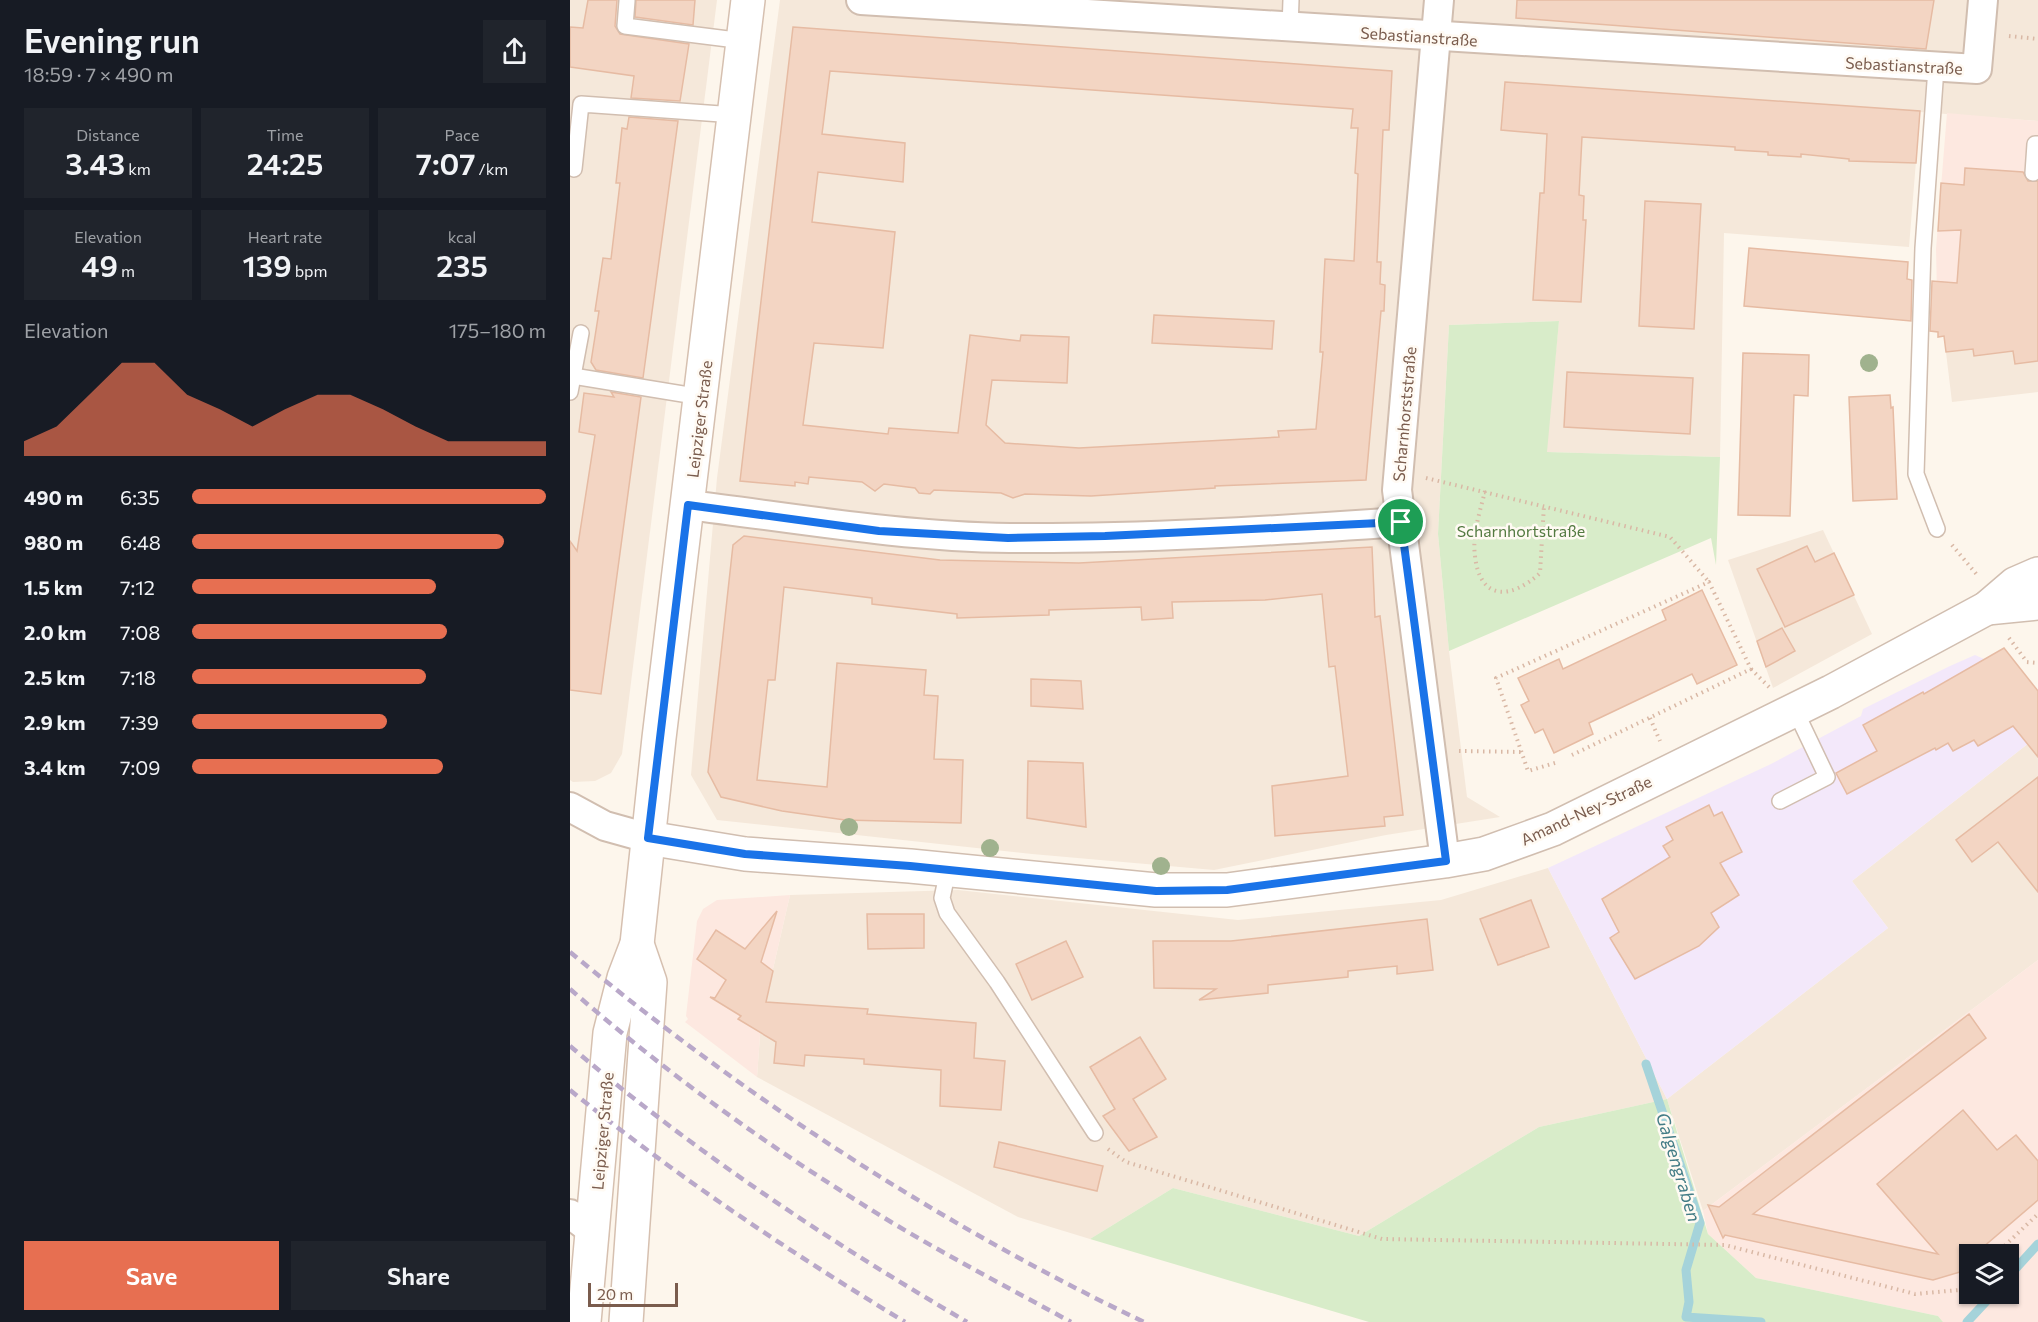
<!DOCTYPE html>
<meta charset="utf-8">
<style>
body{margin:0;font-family:Commissioner,sans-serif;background:#20242c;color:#f1f3f6;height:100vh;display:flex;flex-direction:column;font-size:22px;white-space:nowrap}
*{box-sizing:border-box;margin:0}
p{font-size:20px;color:#9ea1a6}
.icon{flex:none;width:33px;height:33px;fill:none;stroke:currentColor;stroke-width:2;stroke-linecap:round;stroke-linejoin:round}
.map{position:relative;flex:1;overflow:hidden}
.drawer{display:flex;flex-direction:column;background:#171b24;width:570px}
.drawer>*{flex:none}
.fabs{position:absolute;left:1389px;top:1244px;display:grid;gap:12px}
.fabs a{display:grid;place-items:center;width:60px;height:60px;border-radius:0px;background:#171b24;box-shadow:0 2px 4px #0004;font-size:30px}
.scale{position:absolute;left:18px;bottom:15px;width:90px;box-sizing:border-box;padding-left:6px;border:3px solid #7a5c4d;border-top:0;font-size:16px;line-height:21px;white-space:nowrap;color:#7a5c4d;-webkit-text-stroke:4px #fffaf3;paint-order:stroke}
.pin{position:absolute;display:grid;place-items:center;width:51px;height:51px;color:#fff;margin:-26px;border:3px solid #fff;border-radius:50%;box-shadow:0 2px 6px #0007}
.round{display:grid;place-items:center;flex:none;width:63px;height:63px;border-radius:0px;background:#20242c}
.headline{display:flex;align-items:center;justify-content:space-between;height:102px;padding:0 24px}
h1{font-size:33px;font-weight:600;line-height:45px}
.stats{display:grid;grid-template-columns:repeat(3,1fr);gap:9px;height:102px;padding:6px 24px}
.stats div{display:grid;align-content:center;border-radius:0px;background:#20242c;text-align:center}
.stats b{font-size:30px;font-weight:600}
.stats small{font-size:16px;font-weight:400}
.stats p{font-size:16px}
.chart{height:168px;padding:12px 24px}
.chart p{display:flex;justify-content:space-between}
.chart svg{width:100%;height:108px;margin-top:6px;fill:#e76f51;opacity:.7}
.button{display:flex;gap:12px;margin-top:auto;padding:12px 24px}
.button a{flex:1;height:69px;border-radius:0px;background:#e76f51;color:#fff;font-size:24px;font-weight:600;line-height:69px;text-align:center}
.button a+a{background:#20242c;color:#f1f3f6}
ul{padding:0 24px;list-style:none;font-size:20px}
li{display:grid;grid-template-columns:96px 72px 1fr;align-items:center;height:45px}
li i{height:15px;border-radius:8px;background:#e76f51}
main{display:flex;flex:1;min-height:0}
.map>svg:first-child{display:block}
.residential{fill:#f5e8da}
.commercial{fill:#fde8e0;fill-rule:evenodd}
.education{fill:#f3e8fa}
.green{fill:#d8ecc9}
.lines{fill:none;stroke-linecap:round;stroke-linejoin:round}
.stream{stroke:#a5d3da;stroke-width:9}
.building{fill:#f3d5c3;stroke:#e6bba3;stroke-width:1.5;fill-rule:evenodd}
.service-casing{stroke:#d1beb0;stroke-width:18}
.minor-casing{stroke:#d1beb0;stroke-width:32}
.tertiary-casing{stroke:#d1beb0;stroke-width:36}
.secondary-casing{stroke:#d6c0b0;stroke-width:36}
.path{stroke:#d9b8a5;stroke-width:4;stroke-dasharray:1.5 4.5;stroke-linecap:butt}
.service{stroke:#fff;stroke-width:15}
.minor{stroke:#fff;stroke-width:28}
.tertiary{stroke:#fff;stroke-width:33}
.secondary{stroke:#fff;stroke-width:33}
.rail{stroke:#b9a8c9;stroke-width:4.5;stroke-dasharray:9 6;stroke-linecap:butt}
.tree{fill:#a0b28e}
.route-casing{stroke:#fff;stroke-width:12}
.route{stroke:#1a73e8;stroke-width:8}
.labels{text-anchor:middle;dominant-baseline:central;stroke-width:5;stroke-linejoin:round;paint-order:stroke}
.street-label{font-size:16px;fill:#7a5c4d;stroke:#fffaf3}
.park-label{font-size:16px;fill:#537a41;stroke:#fffaf3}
.water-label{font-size:18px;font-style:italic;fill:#437c86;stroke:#fffaf3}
</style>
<main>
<section class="drawer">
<div class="headline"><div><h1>Evening run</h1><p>18:59 · 7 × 490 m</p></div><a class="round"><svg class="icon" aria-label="share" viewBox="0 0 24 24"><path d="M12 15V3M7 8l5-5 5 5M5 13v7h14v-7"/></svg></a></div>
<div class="stats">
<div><p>Distance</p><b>3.43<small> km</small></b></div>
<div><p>Time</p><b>24:25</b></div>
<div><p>Pace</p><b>7:07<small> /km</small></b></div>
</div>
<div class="stats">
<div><p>Elevation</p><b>49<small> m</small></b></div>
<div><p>Heart rate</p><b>139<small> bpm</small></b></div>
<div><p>kcal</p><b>235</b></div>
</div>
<div class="chart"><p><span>Elevation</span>175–180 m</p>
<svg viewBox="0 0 160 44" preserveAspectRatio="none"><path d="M0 44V38L10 32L20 19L30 6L40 6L50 19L60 25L70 32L80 25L90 19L100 19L110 25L120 32L130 38L140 38L150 38L160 38V44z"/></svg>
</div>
<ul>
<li><b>490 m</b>6:35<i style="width:100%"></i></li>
<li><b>980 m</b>6:48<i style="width:88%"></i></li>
<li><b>1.5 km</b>7:12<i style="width:69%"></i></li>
<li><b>2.0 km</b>7:08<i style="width:72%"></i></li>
<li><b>2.5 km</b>7:18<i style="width:66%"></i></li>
<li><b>2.9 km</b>7:39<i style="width:55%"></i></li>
<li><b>3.4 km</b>7:09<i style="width:71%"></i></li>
</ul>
<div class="button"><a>Save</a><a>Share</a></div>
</section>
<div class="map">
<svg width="1468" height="1322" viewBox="0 0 1468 1322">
<rect width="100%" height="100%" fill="#fdf6ec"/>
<g class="residential">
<path d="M 0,0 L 147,0 L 52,754 L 41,773 L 25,781 L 3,782 L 0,780 Z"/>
<path d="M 210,0 L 1468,0 L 1468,121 L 1350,112 L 1339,247 L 1154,233 L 1150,457 L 976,452 L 989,321 L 879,325 L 868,534 L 879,651 L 897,797 L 930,817 L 816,835 L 644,870 L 462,854 L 147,820 L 121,775 L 147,478 Z"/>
<path d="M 1468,323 L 1468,392 L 1382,402 L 1374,336 Z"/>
<path d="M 1253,530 L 1302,634 L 1203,688 L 1158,560 Z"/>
<path d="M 1468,736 L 1468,960 L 1133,1211 L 1097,1099 L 969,1127 L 789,1236 L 603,1188 L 520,1239 L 448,1217 L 187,1077 L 191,1021 L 220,895 L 388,890 L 668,920 L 871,900 L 978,868 L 1097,1099 L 1318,928 L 1282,881 Z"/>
</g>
<g class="commercial">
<path d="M 1377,113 L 1468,121 L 1468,323 L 1368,337 L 1366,249 Z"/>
<path d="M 220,895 L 191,1021 L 187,1077 L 115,1022 L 118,1019 L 116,1016 L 127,921 L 133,909 L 147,900 Z"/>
<path d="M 1468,960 L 1468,1322 L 1373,1322 L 1368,1316 L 1186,1278 L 1138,1234 L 1133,1211 ZM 1400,1254 L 1438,1254 L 1438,1293 L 1400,1293 Z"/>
</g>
<path class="education" d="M 1434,648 L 1468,691 L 1468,736 L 1282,881 L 1318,928 L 1097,1099 L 978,868 L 1201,764 L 1291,716 L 1293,709 L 1380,666 L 1405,655 L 1414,659 Z"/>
<g class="green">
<path d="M 989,321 L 977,452 L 1150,457 L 1146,565 L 1141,538 L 879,651 L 868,534 L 879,325 Z"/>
<path d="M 1097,1099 L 1138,1234 L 1186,1278 L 1368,1316 L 1373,1322 L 799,1322 L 520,1239 L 603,1188 L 789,1236 L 969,1127 Z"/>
</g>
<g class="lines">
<g class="stream">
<path d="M 1076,1064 L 1130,1223 L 1116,1270 L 1119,1302 L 1116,1317 L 1191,1322"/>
<path d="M 1438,1277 L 1468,1244"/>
<path d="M 1397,1322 L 1424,1293"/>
</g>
</g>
<g class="building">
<path d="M 18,0 L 47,0 L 45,26 L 50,34 L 119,44 L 110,101 L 61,98 L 64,76 L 0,67 L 0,27 L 13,28 Z"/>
<path d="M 66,0 L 125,0 L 123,25 L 65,17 Z"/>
<path d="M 947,0 L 1364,0 L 1356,49 L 946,18 Z"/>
<path d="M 223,27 L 822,71 L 819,130 L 813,130 L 807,262 L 811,262 L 810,284 L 815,285 L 814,311 L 811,311 L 796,480 L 645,486 L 645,488 L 521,496 L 455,494 L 443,498 L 431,493 L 364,490 L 360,494 L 349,493 L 345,488 L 314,484 L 305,491 L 292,482 L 239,477 L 238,484 L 225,482 L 225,486 L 170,481 ZM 260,71 L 783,109 L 781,128 L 788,128 L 785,173 L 788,174 L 784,261 L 755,259 L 750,352 L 753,352 L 746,429 L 708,431 L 709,437 L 509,448 L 435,443 L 416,425 L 422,380 L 497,383 L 499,337 L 451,335 L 450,341 L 400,335 L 388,433 L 319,428 L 318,434 L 233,425 L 244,343 L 313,348 L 325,232 L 242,222 L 248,172 L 333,182 L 335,143 L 252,134 Z"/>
<path d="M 935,82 L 1350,111 L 1346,163 L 1279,161 L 1279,159 L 1231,154 L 1231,157 L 1198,155 L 1198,152 L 1165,150 L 1165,147 L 1012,137 L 1009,195 L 1014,196 L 1013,220 L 1016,220 L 1011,302 L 963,300 L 970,193 L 974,193 L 977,134 L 931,130 Z"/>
<path d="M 59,117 L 108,121 L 73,378 L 26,370 L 21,362 L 29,311 L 25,311 L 33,258 L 41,259 L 50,183 L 46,183 L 52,128 L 57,129 Z"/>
<path d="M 1395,168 L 1453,172 L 1458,181 L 1468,181 L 1468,361 L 1445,364 L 1443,351 L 1404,356 L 1403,349 L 1376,352 L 1374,336 L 1368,337 L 1368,332 L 1360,331 L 1362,281 L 1387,283 L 1391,230 L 1368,231 L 1371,183 L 1394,185 Z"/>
<path d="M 1075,201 L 1131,204 L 1124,329 L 1069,326 Z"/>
<path d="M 1179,248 L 1338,262 L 1337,279 L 1342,280 L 1341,321 L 1174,306 Z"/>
<path d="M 584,315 L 704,321 L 702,349 L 582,343 Z"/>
<path d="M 1173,353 L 1239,355 L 1238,396 L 1224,395 L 1220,516 L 1168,515 Z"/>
<path d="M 997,372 L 1123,378 L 1120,434 L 994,427 Z"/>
<path d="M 41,392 L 71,397 L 31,694 L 0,690 L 0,541 L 7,551 L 25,435 L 9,432 L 14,393 L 44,397 Z"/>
<path d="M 1320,395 L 1321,408 L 1323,407 L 1327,499 L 1283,501 L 1279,397 Z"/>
<path d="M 174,536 L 370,560 L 509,563 L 802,547 L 805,617 L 810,616 L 833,815 L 814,817 L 815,826 L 705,836 L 702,786 L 778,776 L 765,666 L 759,667 L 752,594 L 695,600 L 602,602 L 603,618 L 572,620 L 571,607 L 479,610 L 479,615 L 387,618 L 387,614 L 302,604 L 302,598 L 214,587 L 205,680 L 198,680 L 187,780 L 257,787 L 267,663 L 356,670 L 354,695 L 368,696 L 364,759 L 393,760 L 391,823 L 275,820 L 212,811 L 151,797 L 138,772 L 163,545 Z"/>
<path d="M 1237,546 L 1245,562 L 1264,553 L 1284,595 L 1215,627 L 1187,569 Z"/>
<path d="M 1132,590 L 1167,665 L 1127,684 L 1122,674 L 1019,723 L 1023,734 L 984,753 L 973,729 L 965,733 L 951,705 L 959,701 L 948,678 L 989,659 L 993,669 L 1096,620 L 1092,610 Z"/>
<path d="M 1212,628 L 1225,651 L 1196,667 L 1187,641 Z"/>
<path d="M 1434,648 L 1468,691 L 1468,757 L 1443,726 L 1408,746 L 1404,740 L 1383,751 L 1378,743 L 1366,750 L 1365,748 L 1277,794 L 1266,773 L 1307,751 L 1293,725 L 1353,692 L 1354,694 Z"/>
<path d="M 461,679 L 511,681 L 513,709 L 461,706 Z"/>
<path d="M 458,761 L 513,763 L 516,827 L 457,818 Z"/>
<path d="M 1468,777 L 1468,892 L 1428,842 L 1402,862 L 1386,840 Z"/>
<path d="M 1139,805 L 1144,816 L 1152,812 L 1172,852 L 1150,863 L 1169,895 L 1141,913 L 1149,927 L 1129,946 L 1065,979 L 1040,938 L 1049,932 L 1032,899 L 1100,857 L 1093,846 L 1103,840 L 1096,827 Z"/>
<path d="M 961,900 L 979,947 L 928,965 L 910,919 Z"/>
<path d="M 207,911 L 191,962 L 203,971 L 196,1002 L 298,1009 L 297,1014 L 406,1023 L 404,1058 L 435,1061 L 431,1110 L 370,1106 L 371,1070 L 294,1064 L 294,1059 L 235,1055 L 234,1066 L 204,1063 L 206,1042 L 168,1019 L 171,1016 L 140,997 L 145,998 L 156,980 L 127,959 L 146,930 L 175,949 Z"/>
<path d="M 297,914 L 354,914 L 354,948 L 298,949 Z"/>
<path d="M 857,919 L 863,970 L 827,974 L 827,966 L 778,971 L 778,977 L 698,985 L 698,993 L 629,1000 L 646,989 L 584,988 L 583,941 L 661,941 Z"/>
<path d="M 496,941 L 513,977 L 462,1000 L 446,964 Z"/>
<path d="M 1399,1014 L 1416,1038 L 1183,1214 L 1368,1254 L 1307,1184 L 1393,1110 L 1427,1150 L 1446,1135 L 1468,1161 L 1468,1200 L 1405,1254 L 1400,1254 L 1400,1269 L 1363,1280 L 1155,1235 L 1153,1238 L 1138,1205 L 1149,1207 Z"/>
<path d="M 570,1037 L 596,1079 L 563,1099 L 587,1137 L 559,1151 L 533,1116 L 545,1109 L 520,1067 Z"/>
<path d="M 429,1142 L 533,1166 L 527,1191 L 424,1167 Z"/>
</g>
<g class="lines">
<defs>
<g id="service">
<path d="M 57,1 L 55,26 L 174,41"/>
<path d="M 720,28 L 721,0"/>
<path d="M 1366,68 L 1353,248 L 1346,474 L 1367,529"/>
<path d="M 4,169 L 11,104 L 165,115"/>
<path d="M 1463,173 L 1465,144 L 1468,144"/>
<path d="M 11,333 L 3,376 L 131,397"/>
<path d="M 0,392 L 3,376"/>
<path d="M 1210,801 L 1257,777 L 1225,710"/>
<path d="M 378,870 L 372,898 L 377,913 L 427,982 L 525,1133"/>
</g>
<g id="minor">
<path d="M 291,0 L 1407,69 L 1413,0"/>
<path d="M 869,0 L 827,490 L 875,861"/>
<path d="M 118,505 C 225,518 332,537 440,538 C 569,539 702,531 831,522"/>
<path d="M 0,807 L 35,826 L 78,838"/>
<path d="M 0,1214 L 24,1232"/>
</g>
<g id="tertiary">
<path d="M 1417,608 L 1468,603"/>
<path d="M 78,838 L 175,854 L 340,866 L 586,890 L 657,890 L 875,861 L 914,854 L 983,829 L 1261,692 L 1417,608 L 1445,584 L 1468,574"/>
</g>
<g id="secondary">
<path d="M 14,1322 L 40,1033 L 54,978 L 67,944 L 89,738 L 178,0"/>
<path d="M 56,1322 L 80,982 L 67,944"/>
</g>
</defs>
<use href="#service" class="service-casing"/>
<use href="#minor" class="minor-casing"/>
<use href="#tertiary" class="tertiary-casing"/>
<use href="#secondary" class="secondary-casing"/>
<g class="path">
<path d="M 1439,36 L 1468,39"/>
<path d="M 856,478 L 1100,537 L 1139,582"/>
<path d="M 915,491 C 910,512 902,534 905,556 C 910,602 942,599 970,573 L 974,505"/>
<path d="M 1382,545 L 1408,576"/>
<path d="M 1439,638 L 1457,662 L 1468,663"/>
<path d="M 1181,669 L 1200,688"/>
<path d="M 1080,718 L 1090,741"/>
<path d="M 889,751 L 951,752"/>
<path d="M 985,763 L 958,771 L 926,678 L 1139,582 L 1181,669 L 1002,755"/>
<path d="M 538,1149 L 556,1162 L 812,1239 L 1155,1245 L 1345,1294 L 1389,1290 L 1400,1279"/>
<path d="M 1426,1254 L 1468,1214"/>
</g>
<use href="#service" class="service"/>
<use href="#minor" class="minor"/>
<use href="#tertiary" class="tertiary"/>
<use href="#secondary" class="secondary"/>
<g class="rail">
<path d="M 0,952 C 176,1098 367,1223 574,1322"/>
<path d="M 0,989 C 88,1066 185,1137 284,1199 C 354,1244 428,1282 501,1322"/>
<path d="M 0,1046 C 123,1151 257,1240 397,1322"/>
<path d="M 0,1090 C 106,1176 218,1251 335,1322"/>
</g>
</g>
<g class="tree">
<circle cx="1299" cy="363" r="9"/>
<circle cx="279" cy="827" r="9"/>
<circle cx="420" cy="848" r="9"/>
<circle cx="591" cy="866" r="9"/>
</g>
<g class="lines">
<defs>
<path id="route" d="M 118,505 L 309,531 L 438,538 L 535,536 L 831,522 L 876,861 L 657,890 L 586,891 L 340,866 L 175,854 L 78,838 Z"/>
</defs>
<use href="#route" class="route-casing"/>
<use href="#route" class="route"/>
</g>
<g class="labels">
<g class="street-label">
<text transform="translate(849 36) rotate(4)">Sebastianstraße</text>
<text transform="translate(1334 65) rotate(3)">Sebastianstraße</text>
<text transform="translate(834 414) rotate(-85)">Scharnhorststraße</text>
<text transform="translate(129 419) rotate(-83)">Leipziger Straße</text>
<text transform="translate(1016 810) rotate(-25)">Amand-Ney-Straße</text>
<text transform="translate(32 1131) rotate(-85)">Leipziger Straße</text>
</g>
<g class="park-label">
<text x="951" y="530">Scharnhortstraße</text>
</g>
<g class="water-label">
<text transform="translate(1109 1167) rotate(73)">Galgengraben</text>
</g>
</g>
</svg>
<div class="fabs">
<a><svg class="icon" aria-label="layers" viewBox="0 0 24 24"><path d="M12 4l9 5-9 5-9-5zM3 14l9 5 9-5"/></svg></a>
</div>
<div class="scale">20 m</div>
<div class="pin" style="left:831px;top:522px;background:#1e9e55"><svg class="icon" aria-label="arrive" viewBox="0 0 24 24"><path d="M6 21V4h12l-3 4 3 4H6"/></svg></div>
</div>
</main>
